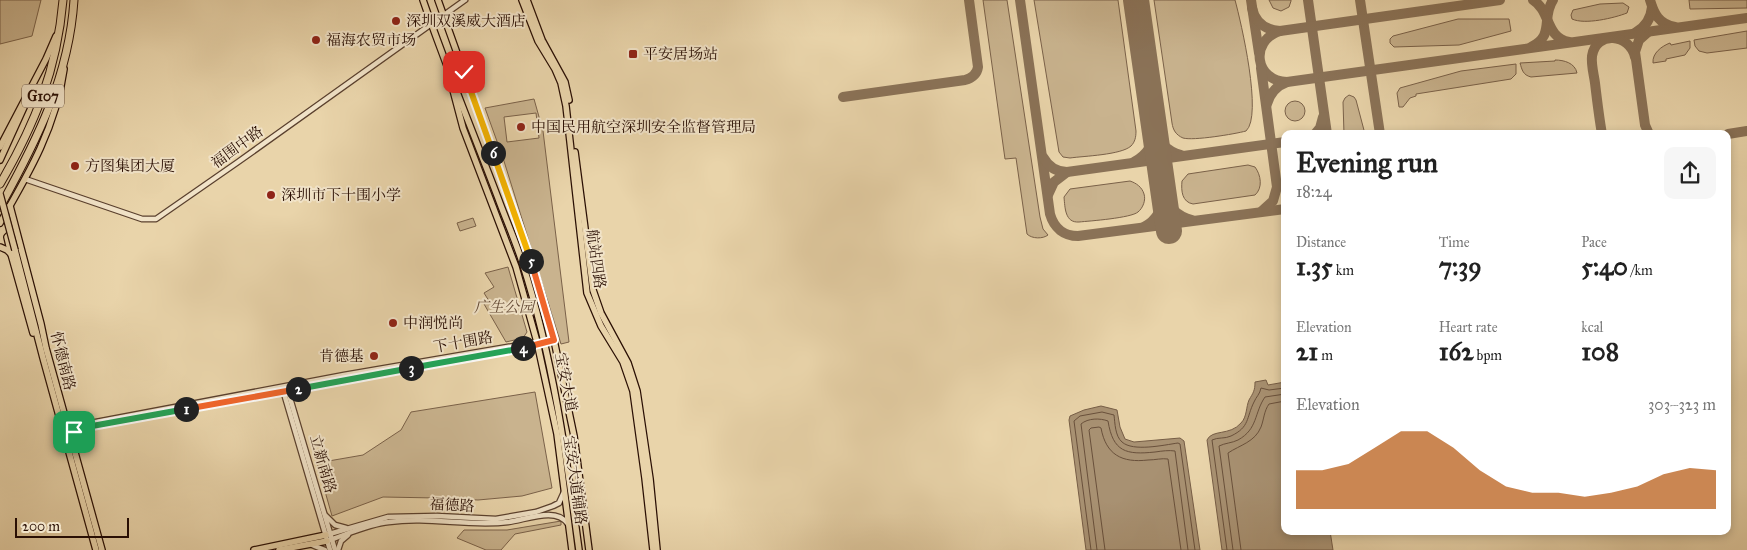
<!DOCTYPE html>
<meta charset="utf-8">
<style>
body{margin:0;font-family:"IM FELL Great Primer","Noto Serif SC",serif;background:#f6f6f6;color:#222;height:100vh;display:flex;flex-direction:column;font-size:19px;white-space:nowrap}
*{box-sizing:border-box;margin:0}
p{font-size:16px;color:#767676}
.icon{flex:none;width:28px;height:28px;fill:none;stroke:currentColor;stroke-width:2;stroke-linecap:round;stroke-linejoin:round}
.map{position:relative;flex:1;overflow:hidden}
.drawer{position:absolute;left:1281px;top:130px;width:450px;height:405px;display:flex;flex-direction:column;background:#fff;border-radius:10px;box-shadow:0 2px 8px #0003}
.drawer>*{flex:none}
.scale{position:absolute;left:15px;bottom:12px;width:114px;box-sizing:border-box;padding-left:5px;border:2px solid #2a0f04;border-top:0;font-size:14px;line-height:18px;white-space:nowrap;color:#2a0f04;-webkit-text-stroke:4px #f1e3c8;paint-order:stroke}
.pin{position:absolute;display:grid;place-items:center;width:42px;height:42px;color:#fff;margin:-21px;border-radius:10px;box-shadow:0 2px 8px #0006}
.km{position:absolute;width:25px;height:25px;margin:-12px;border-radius:50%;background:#222;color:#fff;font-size:14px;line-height:25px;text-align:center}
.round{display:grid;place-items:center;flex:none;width:52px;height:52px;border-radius:10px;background:#f6f6f6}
.summary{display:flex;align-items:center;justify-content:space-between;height:85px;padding:0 15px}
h1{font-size:28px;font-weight:700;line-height:38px}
.stats{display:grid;grid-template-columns:repeat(3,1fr);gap:8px;height:85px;padding:5px 15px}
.stats div{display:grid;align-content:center}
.stats b{font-size:25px;font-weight:700}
.stats small{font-size:14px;font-weight:400}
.stats p{font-size:14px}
.chart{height:140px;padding:10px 15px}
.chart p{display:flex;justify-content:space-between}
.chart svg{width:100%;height:90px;margin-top:5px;fill:#b45309;opacity:.7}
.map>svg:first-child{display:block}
.green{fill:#c9b38e;stroke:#7a6149;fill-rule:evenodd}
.water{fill:#a89172;stroke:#765d46}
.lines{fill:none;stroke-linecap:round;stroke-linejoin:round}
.shore{stroke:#69503b;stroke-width:1}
.taxiway{stroke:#8a7257;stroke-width:10}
.runway{stroke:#8a7257;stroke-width:26}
.minor-casing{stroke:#5a402e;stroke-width:7}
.major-casing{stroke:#2a0f04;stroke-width:8}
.highway-casing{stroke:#2a0f04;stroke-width:9}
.minor{stroke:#f1e3c8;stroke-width:4.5}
.major{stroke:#e9d4aa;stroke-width:5.5}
.highway{stroke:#e9d4aa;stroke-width:7}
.major-bridge-casing{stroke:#2a0f04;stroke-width:8;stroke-linecap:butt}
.major-bridge{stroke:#e9d4aa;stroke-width:5.5}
.split-1-casing{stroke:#fff;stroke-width:10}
.split-2-casing{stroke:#fff;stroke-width:10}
.split-3-casing{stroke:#fff;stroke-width:10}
.split-4-casing{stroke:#fff;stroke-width:10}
.split-5-casing{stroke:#fff;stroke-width:10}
.split-6-casing{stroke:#fff;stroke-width:10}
.split-7-casing{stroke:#fff;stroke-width:10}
.split-1{stroke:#22a559;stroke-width:6}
.split-2{stroke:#f0652b;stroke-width:6}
.split-3{stroke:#22a559;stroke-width:6}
.split-4{stroke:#22a559;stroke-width:6}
.split-5{stroke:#f0652b;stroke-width:6}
.split-6{stroke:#f5b400;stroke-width:6}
.split-7{stroke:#f5b400;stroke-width:6}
.poi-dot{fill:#8f2418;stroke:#f1e3c8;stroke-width:2}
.labels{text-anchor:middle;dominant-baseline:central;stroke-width:4;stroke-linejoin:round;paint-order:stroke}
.shield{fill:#f1e3c8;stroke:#664f3f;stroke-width:1}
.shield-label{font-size:14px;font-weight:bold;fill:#2a0f04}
.poi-label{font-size:15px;fill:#2a0f04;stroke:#f1e3c8;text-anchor:start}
.street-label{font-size:15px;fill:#2a0f04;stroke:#f1e3c8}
.park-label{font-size:15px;font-style:italic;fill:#624834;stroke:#f1e3c8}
</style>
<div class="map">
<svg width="1747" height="550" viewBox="0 0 1747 550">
<rect width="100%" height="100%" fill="#e9d4aa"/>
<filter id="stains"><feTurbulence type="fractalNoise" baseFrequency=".004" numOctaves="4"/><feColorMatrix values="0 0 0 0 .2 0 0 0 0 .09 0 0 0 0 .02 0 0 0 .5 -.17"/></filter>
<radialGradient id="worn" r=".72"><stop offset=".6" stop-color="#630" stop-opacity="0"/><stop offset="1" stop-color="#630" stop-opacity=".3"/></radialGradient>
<g class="green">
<path d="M 0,0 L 41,0 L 32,36 L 0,44 Z"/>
<path d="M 983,0 L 1007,0 L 1040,217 L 1043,229 L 1048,235 C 1043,239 1032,239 1027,234 L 1016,158 L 1005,159 Z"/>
<path d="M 1034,0 L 1118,0 L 1136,131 C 1136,137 1135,142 1131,146 C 1121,155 1084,156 1070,158 L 1063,157 L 1059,152 Z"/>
<path d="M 1154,0 L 1235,0 C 1241,22 1263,116 1246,131 C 1235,134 1193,141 1183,138 C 1176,135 1173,130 1172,123 Z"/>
<path d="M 1269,0 L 1291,0 L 1291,1 L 1289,7 L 1281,11 L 1273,8 Z"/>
<path d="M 1689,0 L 1747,0 L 1747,8 L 1690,9 Z"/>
<path d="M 1623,3 L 1629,7 L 1627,13 C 1614,18 1585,25 1572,19 L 1571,15 L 1573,10 L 1600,4 Z"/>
<path d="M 1458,19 L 1509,19 L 1511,31 L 1459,45 L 1394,47 L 1390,43 L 1390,39 L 1393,36 Z"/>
<path d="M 1747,31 L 1747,48 L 1707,53 L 1699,51 L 1695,46 L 1694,40 Z"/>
<path d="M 1690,41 L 1690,48 L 1685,55 L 1666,59 L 1666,61 L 1653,63 C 1652,53 1662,46 1670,43 L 1671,45 Z"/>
<path d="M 1555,60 C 1564,60 1575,63 1577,73 L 1531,77 C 1523,75 1522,70 1520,63 L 1555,61 Z"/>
<path d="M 1516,64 L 1516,74 L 1511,79 L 1416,94 L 1416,96 L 1410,98 L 1403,107 L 1399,107 L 1397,93 L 1400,88 L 1461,71 Z"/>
<path d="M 1349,95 L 1354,97 L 1356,100 L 1365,134 L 1344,134 L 1343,102 L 1345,98 Z"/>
<path d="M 534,99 L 543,131 L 569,342 L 561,344 L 503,158 L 485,108 ZM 536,113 L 539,138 L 507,142 L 504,117 Z"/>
<circle cx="1295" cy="111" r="10"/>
<path d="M 1248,165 L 1255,167 C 1261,175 1263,188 1255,195 L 1193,204 C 1182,202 1181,191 1182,181 L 1188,174 Z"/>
<path d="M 1130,181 C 1136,183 1142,187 1144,194 C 1146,200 1143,208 1138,212 C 1131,218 1090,221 1079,222 C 1065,223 1065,208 1064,197 L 1070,189 Z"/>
<path d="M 473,218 L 476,226 L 460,231 L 457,223 Z"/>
<path d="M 508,267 L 527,332 L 523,338 L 506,342 L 484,304 L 489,301 L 484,293 L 494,287 L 485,273 Z"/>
<path d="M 535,392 L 552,488 L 522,496 L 478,500 L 437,498 L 383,497 L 332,516 L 317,463 L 363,455 L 401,430 L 411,412 Z"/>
<path d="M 561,521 L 561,525 L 515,534 L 501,550 L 486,550 L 457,538 L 464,530 L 507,530 Z"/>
</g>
<g class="water">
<path d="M 1266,380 L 1268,385 L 1285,382 L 1285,531 L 1330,531 L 1333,550 L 1222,550 L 1207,440 C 1212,429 1230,436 1241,423 C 1247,417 1246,407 1249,400 C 1253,393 1255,391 1255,382 Z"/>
<path d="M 1101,406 L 1117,410 L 1120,427 L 1125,439 L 1134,442 L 1180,438 L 1184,441 L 1200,550 L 1086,550 L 1069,420 L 1070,416 L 1084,410 Z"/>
</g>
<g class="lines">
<g class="shore">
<path d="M 1091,550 L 1074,421 L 1080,416 L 1102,412 L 1114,415 C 1115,423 1115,436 1122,442 C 1133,452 1164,445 1178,443 L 1180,444 L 1195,550"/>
<path d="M 1097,550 L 1081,424 C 1088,418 1100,418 1108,421 C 1113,452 1126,455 1155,452 C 1162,451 1169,450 1175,451 L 1188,550"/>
<path d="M 1105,550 L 1089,430 L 1091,428 L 1099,427 L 1101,428 C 1106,455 1122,463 1148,460 C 1155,460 1162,458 1168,459 L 1181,550"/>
<path d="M 1227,550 L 1212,440 C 1218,437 1225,439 1231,436 C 1250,427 1246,418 1254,402 C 1256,397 1260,394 1261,388 L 1269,390 L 1285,388"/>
<path d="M 1233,550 L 1219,446 C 1225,443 1232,443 1238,440 C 1258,429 1254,413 1265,397 L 1285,394"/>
<path d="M 1241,550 L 1228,453 C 1240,445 1255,442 1261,427 C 1264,419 1264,411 1269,404 L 1285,401"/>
</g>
<g class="taxiway">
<path d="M 1020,0 L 1050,214 C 1054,228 1064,236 1078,236 L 1285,209"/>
<path d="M 1251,0 L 1259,53"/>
<path d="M 1308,0 L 1327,134"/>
<path d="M 1360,0 L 1380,134"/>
<path d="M 1533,0 C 1551,11 1545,37 1569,42"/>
<path d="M 1650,0 C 1654,14 1659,24 1675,27"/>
<path d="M 1252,8 C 1255,22 1265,30 1280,31 L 1500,0"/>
<path d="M 1280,31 C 1249,41 1255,81 1287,82 L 1747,18"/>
<path d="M 1648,32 L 1639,40 L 1635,52 L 1645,125 L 1649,134"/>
<path d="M 1635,33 C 1646,27 1651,19 1652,7"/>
<path d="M 1531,47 C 1555,36 1541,18 1553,0"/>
<path d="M 1261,68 L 1277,187 L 1273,201 L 1262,211"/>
<path d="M 843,97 L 965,80 C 972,78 977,74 978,67 L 969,0"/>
<path d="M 1267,104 C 1270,93 1276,86 1287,82"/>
<path d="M 1154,126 C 1157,141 1166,151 1181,155"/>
<path d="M 1315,134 L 1320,128 L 1323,117"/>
<path d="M 1602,134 C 1599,117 1597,100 1595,83 C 1594,75 1591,65 1592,56 C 1596,30 1630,34 1635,57"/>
<path d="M 1728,134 L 1747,131"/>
<path d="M 1043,157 C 1048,166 1056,172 1067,172 L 1285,142"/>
<path d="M 1134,162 C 1147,155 1154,144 1154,130"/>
<path d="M 1163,191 C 1167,206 1176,216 1192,220"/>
<path d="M 1048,195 L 1054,182 L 1067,172"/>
<path d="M 1144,227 C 1157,220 1163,209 1163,194"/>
</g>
<path class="runway" d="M 1136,0 L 1169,231"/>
<defs>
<g id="minor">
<path d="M 25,179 L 142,219 L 156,219 L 238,162 L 465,0"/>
<path d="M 287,388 L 335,550"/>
<path d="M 283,390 L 330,550"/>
<path d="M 67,421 L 73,424 L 80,425 L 344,375 L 531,343"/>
<path d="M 72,438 L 75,432 L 81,428 L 546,344 L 554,340"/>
<path d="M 326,516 L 335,525 L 346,528"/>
<path d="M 326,535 L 388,517 L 437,516 L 496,519 L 536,512 L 553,506 L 559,503 L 564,492"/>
<path d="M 327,541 C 348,534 368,524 389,522 C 429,516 468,527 508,522 C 526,520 556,506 568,524"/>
<path d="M 312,545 L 325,550"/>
<path d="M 338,550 L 341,541 L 348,535"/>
</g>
<g id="major">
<path d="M 423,0 C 446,67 473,132 498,198 C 506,220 516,242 523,265 C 553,358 566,454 579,550"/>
<path d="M 438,0 L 527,249 L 545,305 L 554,340 L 574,436 L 589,550"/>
<path d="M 522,0 L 538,41 L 555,69 L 561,83 L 566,106 L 587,293 L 601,326 L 623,362 L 633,391 L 645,478 L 653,550"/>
<path d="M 527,0 L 542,40 L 565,82 L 569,100"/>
<path d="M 453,90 L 463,128 L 516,267 L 537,342 L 557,434 L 572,550"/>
<path d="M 0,147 L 46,59 L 56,36"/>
<path d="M 575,152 L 593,290 L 601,313 L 628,363 L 637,391 L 650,479 L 657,550"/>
<path d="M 0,160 L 29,96"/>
<path d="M 10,206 L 41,324 L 46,348 L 102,550"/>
<path d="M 0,223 C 29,173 56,127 64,69"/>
<path d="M 0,247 L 7,250 L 11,254 L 33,333"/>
<path d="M 15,250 L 43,358 L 96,550"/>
<path d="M 11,254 L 7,237 L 10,234 L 14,233"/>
<path d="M 254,550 L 326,535"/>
<path d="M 279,550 L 327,541"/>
</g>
<g id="highway">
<path d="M 0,184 C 35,124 57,70 63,0"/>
<path d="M 0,207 C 37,140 69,77 74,0"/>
</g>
</defs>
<use href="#minor" class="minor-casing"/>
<use href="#major" class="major-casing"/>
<use href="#highway" class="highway-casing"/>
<use href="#minor" class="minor"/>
<use href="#major" class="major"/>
<use href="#highway" class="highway"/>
<defs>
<path id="major-bridge" d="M 0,194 L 15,250"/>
</defs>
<use href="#major-bridge" class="major-bridge-casing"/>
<use href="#major-bridge" class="major-bridge"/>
</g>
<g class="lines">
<defs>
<path id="split-1" d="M 74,432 L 81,428 L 186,409"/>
<path id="split-2" d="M 186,409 L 298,389"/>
<path id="split-3" d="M 298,389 L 411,368"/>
<path id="split-4" d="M 411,368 L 523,348"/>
<path id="split-5" d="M 523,348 L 554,340 L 531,261"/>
<path id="split-6" d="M 493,153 L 531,261"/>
<path id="split-7" d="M 464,72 L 493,153"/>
</defs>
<use href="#split-1" class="split-1-casing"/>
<use href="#split-2" class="split-2-casing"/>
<use href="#split-3" class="split-3-casing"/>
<use href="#split-4" class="split-4-casing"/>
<use href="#split-5" class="split-5-casing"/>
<use href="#split-6" class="split-6-casing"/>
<use href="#split-7" class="split-7-casing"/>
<use href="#split-1" class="split-1"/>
<use href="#split-2" class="split-2"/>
<use href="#split-3" class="split-3"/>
<use href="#split-4" class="split-4"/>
<use href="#split-5" class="split-5"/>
<use href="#split-6" class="split-6"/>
<use href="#split-7" class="split-7"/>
</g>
<g class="poi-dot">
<circle cx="396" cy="21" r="5"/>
<circle cx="316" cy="40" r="5"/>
<rect x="628" y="49" width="10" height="10" rx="2.5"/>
<circle cx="521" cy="127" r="5"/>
<circle cx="75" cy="166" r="5"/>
<circle cx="271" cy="195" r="5"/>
<circle cx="393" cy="323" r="5"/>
<circle cx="374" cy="356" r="5"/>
</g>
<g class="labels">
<rect class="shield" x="22" y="84.5" width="42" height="23" rx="4"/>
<g class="shield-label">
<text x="43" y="96">G107</text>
</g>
<g class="poi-label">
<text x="406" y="21">深圳双溪威大酒店</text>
<text x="326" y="40">福海农贸市场</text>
<text x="643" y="54">平安居场站</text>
<text x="531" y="127">中国民用航空深圳安全监督管理局</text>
<text x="85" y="166">方图集团大厦</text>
<text x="281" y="195">深圳市下十围小学</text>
<text x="403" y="323">中润悦尚</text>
<text x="364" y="356" text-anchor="end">肯德基</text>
</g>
<g class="street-label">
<text transform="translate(237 147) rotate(-36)">福围中路</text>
<text transform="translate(596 259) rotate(82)">航站四路</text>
<text transform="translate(463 342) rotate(-10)">下十围路</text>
<text transform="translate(63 361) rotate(76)">怀德南路</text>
<text transform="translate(566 382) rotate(79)">宝安大道</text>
<text transform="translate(323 464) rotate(74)">立新南路</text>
<text transform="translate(575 480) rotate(82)">宝安大道辅路</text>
<text transform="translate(452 505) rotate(3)">福德路</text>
</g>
<g class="park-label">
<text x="504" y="307">广生公园</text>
</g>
</g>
<rect width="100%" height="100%" filter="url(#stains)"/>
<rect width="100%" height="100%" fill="url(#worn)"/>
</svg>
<div class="scale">200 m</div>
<div class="pin" style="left:74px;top:432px;background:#1e9e55"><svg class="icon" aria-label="arrive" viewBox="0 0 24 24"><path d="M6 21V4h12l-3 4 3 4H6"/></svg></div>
<div class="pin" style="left:464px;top:72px;background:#d93025"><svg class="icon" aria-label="check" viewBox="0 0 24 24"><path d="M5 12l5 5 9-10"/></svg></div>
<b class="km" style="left:186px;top:409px">1</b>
<b class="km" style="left:298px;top:389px">2</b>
<b class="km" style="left:411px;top:368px">3</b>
<b class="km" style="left:523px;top:348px">4</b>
<b class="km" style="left:531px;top:261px">5</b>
<b class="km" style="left:493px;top:153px">6</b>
<section class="drawer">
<div class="summary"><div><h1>Evening run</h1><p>18:24</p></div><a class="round"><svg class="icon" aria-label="share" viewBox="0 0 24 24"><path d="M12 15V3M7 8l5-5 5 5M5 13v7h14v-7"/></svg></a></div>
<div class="stats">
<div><p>Distance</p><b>1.35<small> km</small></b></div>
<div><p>Time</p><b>7:39</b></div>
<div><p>Pace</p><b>5:40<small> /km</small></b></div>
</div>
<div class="stats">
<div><p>Elevation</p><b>21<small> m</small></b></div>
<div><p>Heart rate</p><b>162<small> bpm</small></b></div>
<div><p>kcal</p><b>108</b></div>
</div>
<div class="chart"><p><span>Elevation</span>303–323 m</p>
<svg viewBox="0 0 160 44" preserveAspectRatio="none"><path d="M0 44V25L10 25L20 22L30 14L40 6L50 6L60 14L70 25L80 33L90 36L100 36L110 38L120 36L130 33L140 27L150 24L160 25V44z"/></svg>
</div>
</section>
</div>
